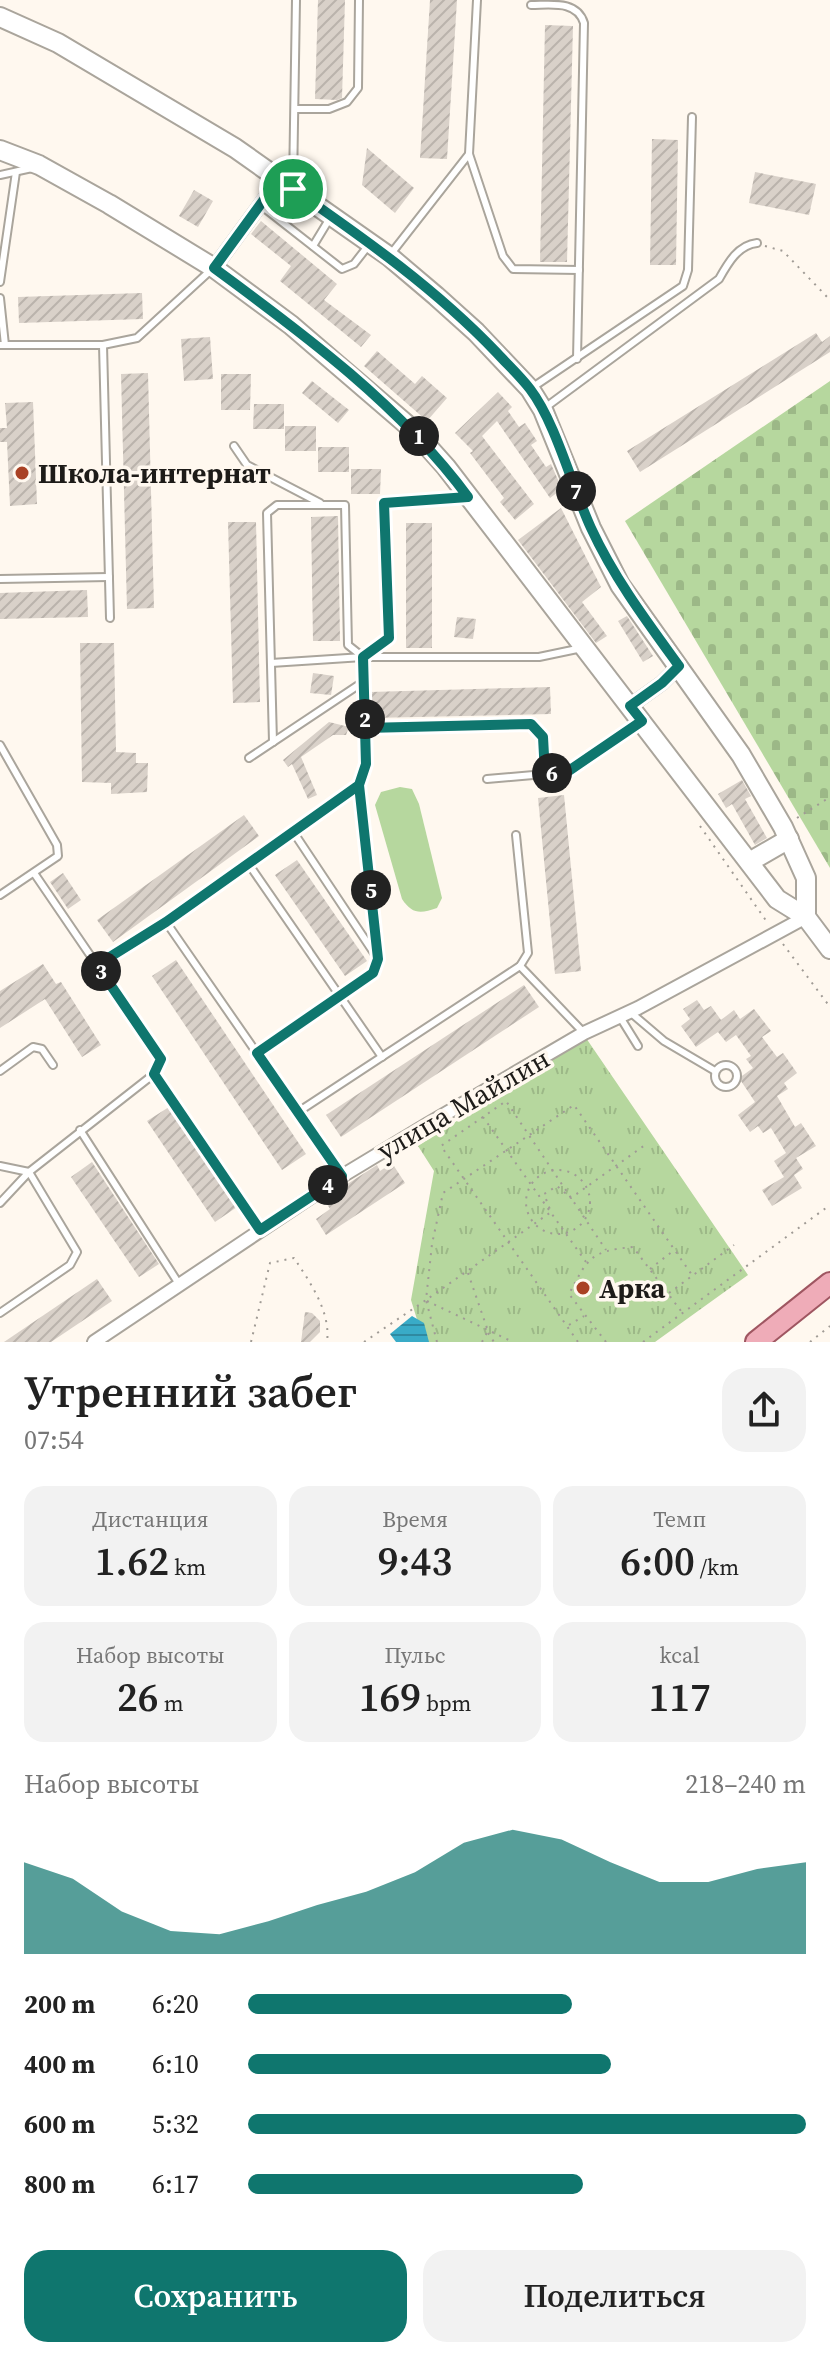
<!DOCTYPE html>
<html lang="ru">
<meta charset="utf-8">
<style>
body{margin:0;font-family:"Source Serif 4",serif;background:#f2f2f2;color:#222;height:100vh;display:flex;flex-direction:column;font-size:30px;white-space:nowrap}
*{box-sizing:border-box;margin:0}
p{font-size:26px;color:#767676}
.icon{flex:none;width:44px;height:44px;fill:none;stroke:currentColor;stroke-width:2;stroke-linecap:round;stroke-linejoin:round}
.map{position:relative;height:1342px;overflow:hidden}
.panel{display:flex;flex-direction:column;background:#fff;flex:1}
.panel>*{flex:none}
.pin{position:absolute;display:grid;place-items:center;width:68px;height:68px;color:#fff;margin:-34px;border:4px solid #fff;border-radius:50%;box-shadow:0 2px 8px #0007}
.km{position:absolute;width:40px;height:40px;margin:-20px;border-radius:50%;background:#222;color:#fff;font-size:22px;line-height:40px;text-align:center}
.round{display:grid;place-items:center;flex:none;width:84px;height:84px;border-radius:24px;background:#f2f2f2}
.overview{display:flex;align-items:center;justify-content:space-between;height:136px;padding:0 24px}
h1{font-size:44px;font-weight:600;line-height:60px}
.figures{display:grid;grid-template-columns:repeat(3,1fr);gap:12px;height:136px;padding:8px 24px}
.figures div{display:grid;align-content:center;border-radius:20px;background:#f2f2f2;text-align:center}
.figures b{font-size:40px;font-weight:600}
.figures small{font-size:22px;font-weight:400}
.figures p{font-size:22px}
.chart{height:224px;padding:16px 24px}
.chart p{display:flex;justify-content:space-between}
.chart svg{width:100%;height:144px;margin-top:8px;fill:#0f766e;opacity:.7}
.button{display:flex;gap:16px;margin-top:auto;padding:16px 24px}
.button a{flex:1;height:92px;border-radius:24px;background:#0f766e;color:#fff;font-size:32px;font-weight:600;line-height:92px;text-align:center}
.button a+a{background:#f2f2f2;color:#222}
ul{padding:0 24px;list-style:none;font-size:26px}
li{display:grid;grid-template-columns:128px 96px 1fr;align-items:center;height:60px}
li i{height:20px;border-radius:10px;background:#0f766e}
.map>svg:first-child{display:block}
.green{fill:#b6d79e}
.cemetery{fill:url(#cemetery-stones)}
.park{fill:url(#park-tufts)}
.water{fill:url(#water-rules)}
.building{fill:url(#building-hatch)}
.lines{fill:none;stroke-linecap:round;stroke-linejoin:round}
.service-casing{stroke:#aaa59c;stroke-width:10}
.minor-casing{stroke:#aaa59c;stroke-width:16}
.secondary-casing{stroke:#aaa59c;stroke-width:22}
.primary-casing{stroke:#9f5661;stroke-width:24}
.path{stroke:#a09b95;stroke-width:2;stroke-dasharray:2 6;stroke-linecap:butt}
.service{stroke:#fff;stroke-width:6}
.minor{stroke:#fff;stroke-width:12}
.secondary{stroke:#fff;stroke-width:18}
.primary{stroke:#efacb8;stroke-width:20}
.route-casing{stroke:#fff;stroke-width:16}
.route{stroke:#0f766e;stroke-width:10}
.poi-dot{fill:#a94124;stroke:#fff8ef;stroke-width:3}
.labels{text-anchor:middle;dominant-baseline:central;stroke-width:7;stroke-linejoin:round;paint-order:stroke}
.poi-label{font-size:28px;font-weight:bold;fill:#1d1b18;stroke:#fff8ef;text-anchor:start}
.street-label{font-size:28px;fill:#1d1b18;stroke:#fff8ef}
</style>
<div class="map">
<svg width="830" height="1342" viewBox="0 0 830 1342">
<defs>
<pattern id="cemetery-stones" width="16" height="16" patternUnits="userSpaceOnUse" patternTransform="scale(2)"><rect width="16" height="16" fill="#b6d79e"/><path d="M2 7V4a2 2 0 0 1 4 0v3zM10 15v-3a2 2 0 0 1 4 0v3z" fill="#9cb887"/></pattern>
<pattern id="park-tufts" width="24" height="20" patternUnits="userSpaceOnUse" patternTransform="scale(2)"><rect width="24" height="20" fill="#b6d79e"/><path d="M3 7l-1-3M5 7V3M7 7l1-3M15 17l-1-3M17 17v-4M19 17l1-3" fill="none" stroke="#9cb887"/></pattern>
<pattern id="water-rules" width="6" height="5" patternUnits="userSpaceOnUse" patternTransform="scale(2)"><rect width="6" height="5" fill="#39abc7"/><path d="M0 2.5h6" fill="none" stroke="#2f8aa1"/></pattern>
<pattern id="building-hatch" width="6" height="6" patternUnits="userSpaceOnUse" patternTransform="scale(2)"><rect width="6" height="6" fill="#d9d1c9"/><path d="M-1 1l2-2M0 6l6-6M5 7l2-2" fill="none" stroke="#bab3ac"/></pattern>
</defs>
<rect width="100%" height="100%" fill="#fff8ef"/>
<path class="green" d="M 400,787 L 412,789 L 419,804 L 442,898 L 437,908 C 420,914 412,914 402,899 L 375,805 L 381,792 Z"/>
<path class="cemetery" d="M 830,381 L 830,868 L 625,521 Z"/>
<path class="park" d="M 586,1038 L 748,1275 L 655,1342 L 424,1342 L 411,1300 L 434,1171 L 418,1146 Z"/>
<path class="water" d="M 412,1316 L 424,1323 L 429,1342 L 396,1342 L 390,1334 Z"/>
<g class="building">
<path d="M 318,0 L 345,0 L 342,98 L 337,100 L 315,99 Z"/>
<path d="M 430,0 L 457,0 L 447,159 L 420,158 Z"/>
<path d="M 545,25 L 573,26 L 567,262 L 540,262 Z"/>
<path d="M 652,139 L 678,140 L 676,265 L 650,265 Z"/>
<path d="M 367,148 L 414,188 L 395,213 L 362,185 Z"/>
<path d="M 755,172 L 816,184 L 809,215 L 749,203 Z"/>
<path d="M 194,190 L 213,201 L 198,227 L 179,216 Z"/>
<path d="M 261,221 L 337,284 L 324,300 L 371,335 L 361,347 L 280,281 L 291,266 L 251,234 Z"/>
<path d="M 142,293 L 143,319 L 19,323 L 18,297 Z"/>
<path d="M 816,333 L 822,342 L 830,336 L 830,352 L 640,472 L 627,451 Z"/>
<path d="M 210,337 L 213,379 L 184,381 L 181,339 Z"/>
<path d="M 377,351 L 415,384 L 422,376 L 447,398 L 427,421 L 364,366 Z"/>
<path d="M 148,373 L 154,608 L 127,609 L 121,374 Z"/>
<path d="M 221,374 L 251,374 L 250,410 L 221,410 Z"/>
<path d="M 312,381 L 349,410 L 338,423 L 302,393 Z"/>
<path d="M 498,392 L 512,407 L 508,411 L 519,427 L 525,423 L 537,441 L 531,445 L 546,467 L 551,464 L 562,489 L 550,498 L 497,421 L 482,436 L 534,504 L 515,520 L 500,502 L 504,498 L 470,453 L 473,451 L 455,433 Z"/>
<path d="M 33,402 L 37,504 L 10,506 L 7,442 L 0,442 L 0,428 L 7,428 L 5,403 Z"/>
<path d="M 254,404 L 284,404 L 284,429 L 253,429 Z"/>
<rect x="285" y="426" width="31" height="25"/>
<rect x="318" y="447" width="31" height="25"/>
<path d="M 351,469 L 381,469 L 380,494 L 351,494 Z"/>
<path d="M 561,508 L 601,587 L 582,602 L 607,636 L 596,643 L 518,540 Z"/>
<path d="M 338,516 L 340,641 L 313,641 L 311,517 Z"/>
<path d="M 228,522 L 256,522 L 260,702 L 233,703 Z"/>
<rect x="406" y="523" width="26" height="125"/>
<path d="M 87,590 L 88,617 L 0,619 L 0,593 Z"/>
<path d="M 627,616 L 653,656 L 643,662 L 618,621 Z"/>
<path d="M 457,617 L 476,619 L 473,639 L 454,637 Z"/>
<path d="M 80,643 L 114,643 L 116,752 L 136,753 L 136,763 L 148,763 L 147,792 L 111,794 L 111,783 L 82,782 Z"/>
<path d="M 313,673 L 334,676 L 331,695 L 310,693 Z"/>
<path d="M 550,687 L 551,714 L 371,718 L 370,692 Z"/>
<path d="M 329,722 L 349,727 L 346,735 L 333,735 L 301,757 L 317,795 L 308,799 L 292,764 L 288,767 L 283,760 Z"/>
<path d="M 742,780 L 751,796 L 745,799 L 767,838 L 755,845 L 732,804 L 726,808 L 718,794 Z"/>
<path d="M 564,795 L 581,971 L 555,974 L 538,798 Z"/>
<path d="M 244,815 L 259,836 L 113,942 L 97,920 Z"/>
<path d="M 297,860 L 367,961 L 345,976 L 275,875 Z"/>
<path d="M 63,873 L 81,900 L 68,909 L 50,882 Z"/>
<path d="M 176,960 L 306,1154 L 282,1170 L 152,976 Z"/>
<path d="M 43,964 L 56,984 L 61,982 L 101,1045 L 82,1057 L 45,999 L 0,1028 L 0,991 Z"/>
<path d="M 524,985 L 539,1007 L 341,1137 L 326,1115 Z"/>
<path d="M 697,1000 L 704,1010 L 711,1006 L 721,1020 L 734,1010 L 740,1019 L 754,1009 L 771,1031 L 762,1037 L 777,1057 L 783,1053 L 797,1073 L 784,1083 L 788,1089 L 777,1096 L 795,1127 L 801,1123 L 816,1146 L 796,1158 L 803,1169 L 794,1175 L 802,1188 L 772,1206 L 762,1190 L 784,1177 L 774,1161 L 786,1153 L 771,1128 L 763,1133 L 758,1126 L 750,1132 L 738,1115 L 755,1102 L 739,1078 L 753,1068 L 746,1059 L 751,1056 L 736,1035 L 726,1042 L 718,1032 L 696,1047 L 681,1026 L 690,1019 L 683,1009 Z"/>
<path d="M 169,1107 L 237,1207 L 215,1222 L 147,1121 Z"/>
<path d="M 92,1162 L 159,1264 L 139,1277 L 71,1177 Z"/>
<path d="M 392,1163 L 405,1183 L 326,1235 L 316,1219 L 330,1209 L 324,1199 L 377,1165 L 380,1171 Z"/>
<path d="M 97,1279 L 112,1301 L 51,1342 L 4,1342 Z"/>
<path d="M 305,1312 L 312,1313 L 320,1321 L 320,1332 L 310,1342 L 301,1342 Z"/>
</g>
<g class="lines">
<defs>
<g id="service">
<path d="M 477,0 L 469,154 L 503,256 L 513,269 L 579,270"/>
<path d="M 531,5 C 551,5 577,0 584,23 L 577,359"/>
<path d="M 295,109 L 329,109 L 347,102 L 358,88 L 359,0"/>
<path d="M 0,175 L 32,168"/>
<path d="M 293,185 L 296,0"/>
<path d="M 259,204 L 342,269 L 354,264 L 368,246"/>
<path d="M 313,246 L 330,218"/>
<path d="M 390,255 L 469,154"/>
<path d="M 0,282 L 16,172"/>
<path d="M 0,298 L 5,345"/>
<path d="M 0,345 L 103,345 L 137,338 L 211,270"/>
<path d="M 103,345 L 110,618"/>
<path d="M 533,387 L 683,286 L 688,270 L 692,117"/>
<path d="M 546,407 L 719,279 C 728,263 738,245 757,243"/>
<path d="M 234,446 L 247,465 L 320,503"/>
<path d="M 0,579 L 109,577"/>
<path d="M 271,663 L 363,657 L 539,657 L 582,648"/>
<path d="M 365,728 L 531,724 L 543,737 L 545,774"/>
<path d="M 273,742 L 267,513 L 277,505 L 345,505 L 348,645 L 363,657"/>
<path d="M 0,745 L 57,845 L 58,856 L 0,895"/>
<path d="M 249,758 L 363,682"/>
<path d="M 487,779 L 567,772 L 639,723"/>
<path d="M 292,830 L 376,956"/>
<path d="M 248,863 L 382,1057"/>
<path d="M 166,922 L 342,1176"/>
<path d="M 97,965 L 166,922 L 359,785 L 366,764 L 363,657 L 389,638 L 384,503 L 465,497"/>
<path d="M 520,966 L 584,1033"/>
<path d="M 630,1012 L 664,1041 L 715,1071"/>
<path d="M 620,1017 L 638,1046"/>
<path d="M 257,1053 L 373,973 L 378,959 L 359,785"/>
<circle cx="726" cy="1076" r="11"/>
<path d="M 0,1071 L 33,1047 L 42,1049 L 53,1065"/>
<path d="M 154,1074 L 260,1230"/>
<path d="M 298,1112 L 520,966 L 528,953 L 516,835"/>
<path d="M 80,1130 L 179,1284"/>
<path d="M 0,1166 L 29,1172 L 77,1252 L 70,1265 L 0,1313"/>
<path d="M 0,1203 L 29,1172 L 154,1074 L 161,1059 L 34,873"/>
</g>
<g id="minor">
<path d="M 214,268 L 279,179"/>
<path d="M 630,706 L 662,683 L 679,666"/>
<path d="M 94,1342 L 342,1176 L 428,1124 L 584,1033 L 638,1008 L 806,917"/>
</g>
<g id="secondary">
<path d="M 0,17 L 58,43 L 235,148 L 293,189 L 390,257 L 436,296 L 476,332 L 530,389 L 543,410 L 591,528 L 620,585 L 741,755 L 783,827 L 806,878 L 806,917"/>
<path d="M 0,150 L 39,165 L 109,204 L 214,268 L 291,325 L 412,429 L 446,467 L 777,899 L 806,917 L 830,949"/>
<path d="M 751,861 L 789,839"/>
</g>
<path id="primary" d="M 756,1342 L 830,1283"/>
</defs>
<use href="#service" class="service-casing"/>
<use href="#minor" class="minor-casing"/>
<use href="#secondary" class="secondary-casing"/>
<use href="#primary" class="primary-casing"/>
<g class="path">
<path d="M 765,246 L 783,251 L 830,300"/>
<path d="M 797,818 L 830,797"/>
<path d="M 700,826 L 767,922"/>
<path d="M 783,944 L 830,1007"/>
<path d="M 483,1117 L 441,1146 L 578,1342"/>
<circle cx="558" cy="1202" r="32"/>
<path d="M 586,1262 L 483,1117 L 506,1101 L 606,1250"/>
<path d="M 650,1269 L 673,1251"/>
<path d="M 468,1273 L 488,1331 L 482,1342"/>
<path d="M 669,1293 L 734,1245"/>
<path d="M 427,1301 L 513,1342"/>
<path d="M 569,1325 L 584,1316"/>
<path d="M 488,1333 L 494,1342"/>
<path d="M 251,1342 L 270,1263 L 294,1258 C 310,1282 331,1312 327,1342"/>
<path d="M 364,1342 L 426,1300 L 432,1244 L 443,1193 L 574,1105 L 692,1275"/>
<path d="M 437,1342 L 426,1300 L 551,1212 L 544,1194 L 557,1186 L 571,1198 L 645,1145"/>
<path d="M 606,1342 L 569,1294 C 588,1258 590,1251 633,1247 L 681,1311"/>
<path d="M 643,1342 L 830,1205"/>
<path d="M 810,1342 L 830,1326"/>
</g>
<use href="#service" class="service"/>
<use href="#minor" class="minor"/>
<use href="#secondary" class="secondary"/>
<use href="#primary" class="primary"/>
</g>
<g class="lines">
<defs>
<path id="route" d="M 293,189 L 279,179 L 214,268 C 304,334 401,406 468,497 L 384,503 L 389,638 L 363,657 L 366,764 L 359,785 L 166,922 L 97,965 L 161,1059 L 154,1074 L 260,1230 L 342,1176 L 257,1053 L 373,973 L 378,959 L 359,785 L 366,764 L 365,728 L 531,724 L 543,737 L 545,774 L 567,772 L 642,721 L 630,706 L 662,683 L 679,666 C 647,622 614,578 591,528 C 572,487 556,423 530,389 C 520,376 508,365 497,353 C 436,289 365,239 293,189"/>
</defs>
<use href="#route" class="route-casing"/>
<use href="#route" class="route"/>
</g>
<g class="poi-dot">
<circle cx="22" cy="473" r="8"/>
<circle cx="583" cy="1288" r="8"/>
</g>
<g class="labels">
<g class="poi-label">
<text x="38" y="473">Школа-интернат</text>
<text x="599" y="1288">Арка</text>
</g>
<g class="street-label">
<text transform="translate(463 1104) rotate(-30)">улица Майлин</text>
</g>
</g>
</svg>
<div class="pin" style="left:293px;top:189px;background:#1e9e55"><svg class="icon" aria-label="arrive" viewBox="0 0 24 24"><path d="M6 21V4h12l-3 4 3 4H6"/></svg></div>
<b class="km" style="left:419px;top:436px">1</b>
<b class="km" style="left:365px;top:719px">2</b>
<b class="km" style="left:101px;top:971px">3</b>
<b class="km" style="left:328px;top:1185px">4</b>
<b class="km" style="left:371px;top:890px">5</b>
<b class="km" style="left:552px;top:773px">6</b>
<b class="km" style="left:576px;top:491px">7</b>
</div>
<section class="panel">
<div class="overview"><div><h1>Утренний забег</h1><p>07:54</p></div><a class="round"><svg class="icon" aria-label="share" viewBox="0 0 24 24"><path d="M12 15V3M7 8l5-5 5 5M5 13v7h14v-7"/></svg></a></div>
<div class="figures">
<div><p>Дистанция</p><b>1.62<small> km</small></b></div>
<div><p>Время</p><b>9:43</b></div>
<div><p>Темп</p><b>6:00<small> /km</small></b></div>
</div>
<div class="figures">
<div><p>Набор высоты</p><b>26<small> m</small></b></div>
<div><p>Пульс</p><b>169<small> bpm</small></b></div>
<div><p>kcal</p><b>117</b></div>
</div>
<div class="chart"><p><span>Набор высоты</span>218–240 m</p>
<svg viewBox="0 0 160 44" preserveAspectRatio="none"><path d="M0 44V16L10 21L20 31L30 37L40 38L50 34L60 29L70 25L80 19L90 10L100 6L110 9L120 16L130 22L140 22L150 18L160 16V44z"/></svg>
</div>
<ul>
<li><b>200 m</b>6:20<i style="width:58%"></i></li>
<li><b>400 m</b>6:10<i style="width:65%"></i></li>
<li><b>600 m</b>5:32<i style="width:100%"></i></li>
<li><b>800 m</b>6:17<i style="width:60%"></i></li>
</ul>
<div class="button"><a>Сохранить</a><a>Поделиться</a></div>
</section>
